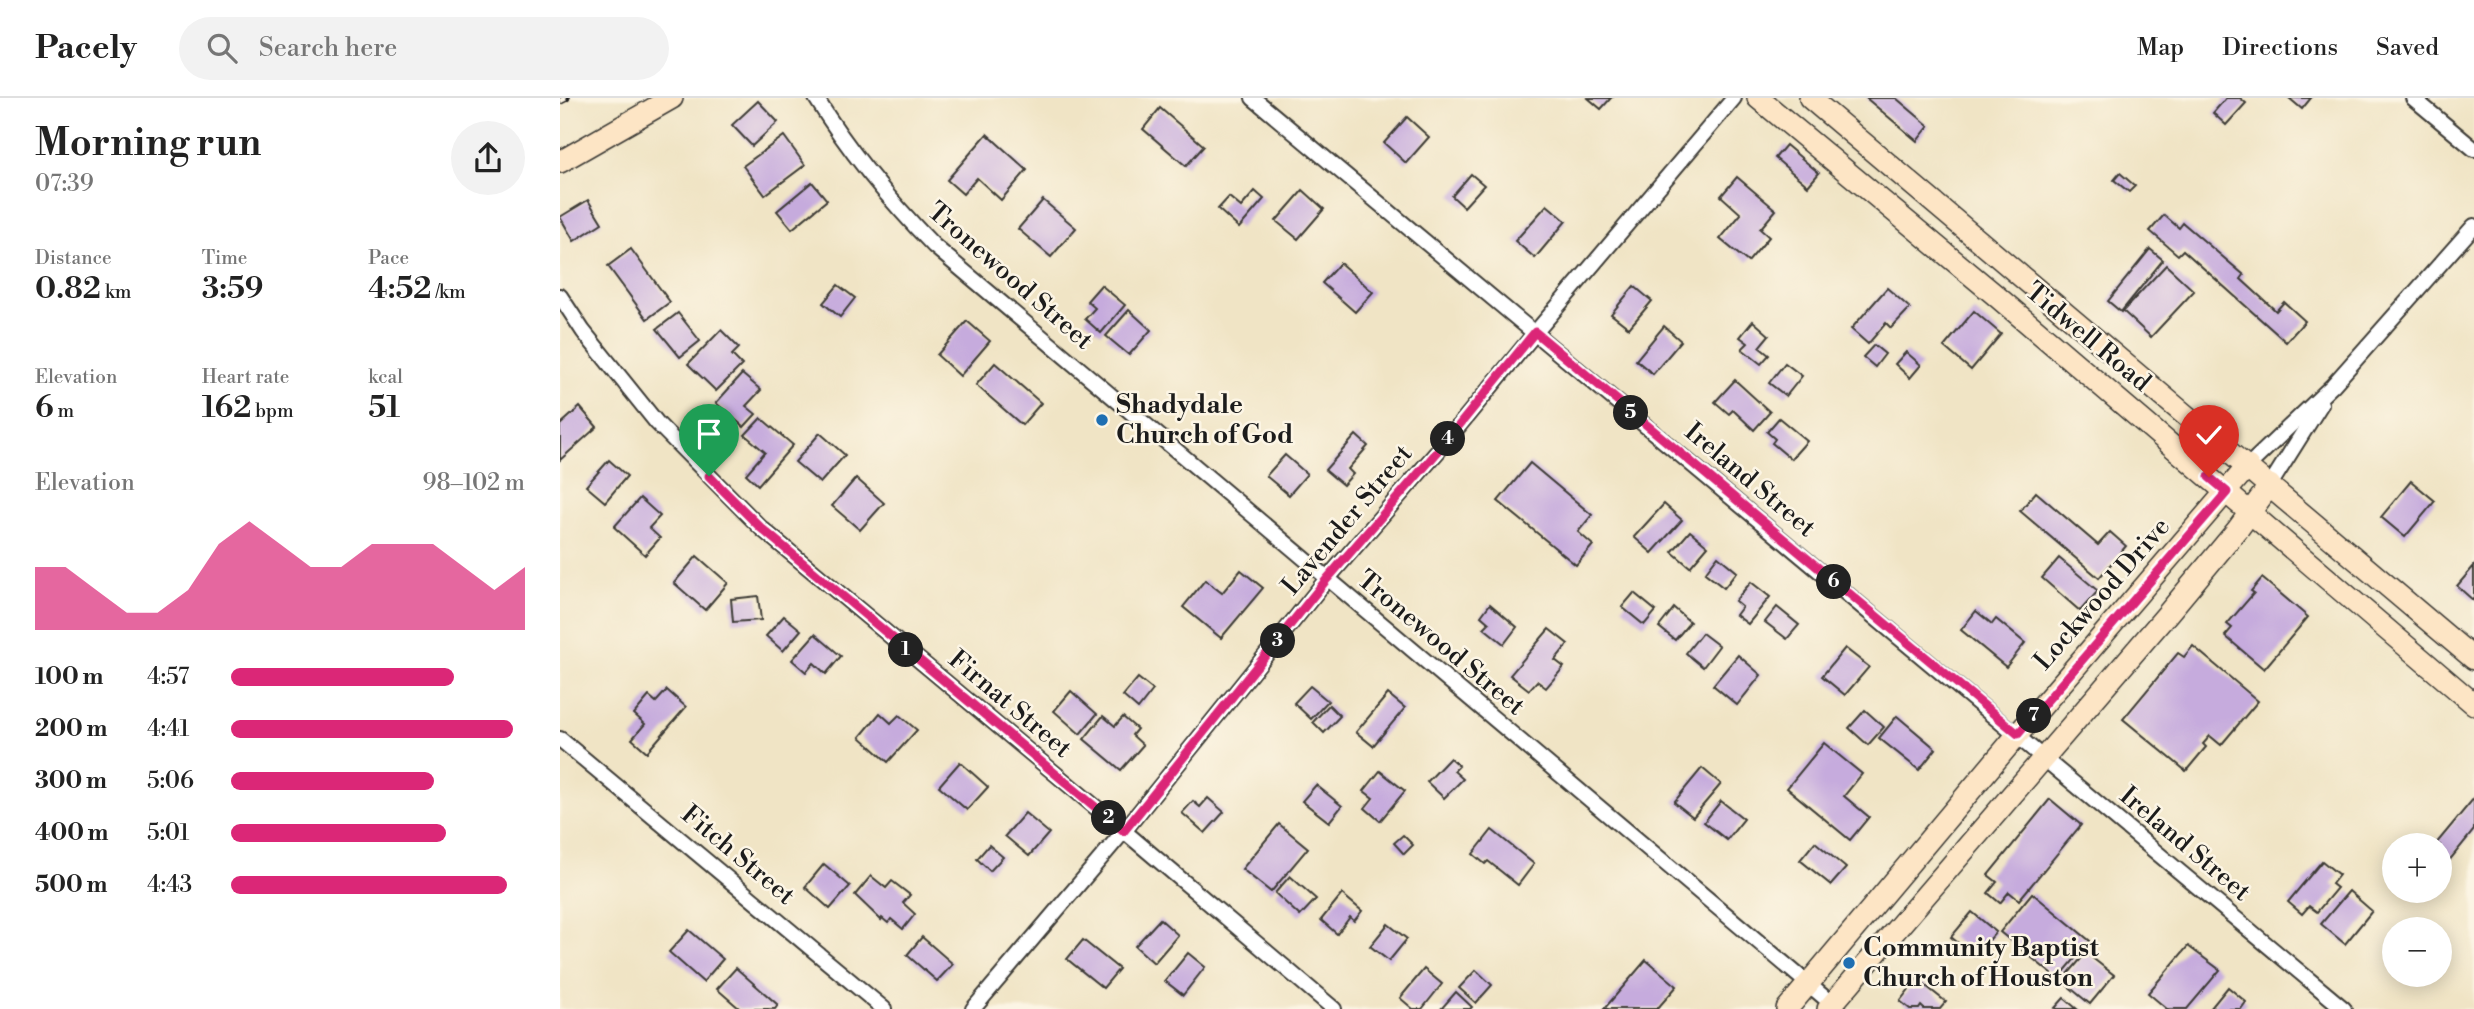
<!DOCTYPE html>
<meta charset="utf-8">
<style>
body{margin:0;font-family:"Libre Bodoni",serif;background:#f2f2f2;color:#222;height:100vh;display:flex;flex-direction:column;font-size:26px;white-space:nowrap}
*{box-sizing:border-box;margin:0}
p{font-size:23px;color:#767676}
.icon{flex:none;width:38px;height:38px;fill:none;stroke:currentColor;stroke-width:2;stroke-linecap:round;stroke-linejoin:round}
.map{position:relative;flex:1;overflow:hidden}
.sheet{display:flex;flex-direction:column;background:#fff;width:560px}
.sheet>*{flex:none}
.controls{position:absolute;left:1822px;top:735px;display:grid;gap:14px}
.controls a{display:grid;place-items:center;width:70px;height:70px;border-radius:50%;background:#fff;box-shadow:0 4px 18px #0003;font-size:35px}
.pin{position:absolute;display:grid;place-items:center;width:60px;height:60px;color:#fff;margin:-72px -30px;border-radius:50% 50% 50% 0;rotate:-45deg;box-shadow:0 0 7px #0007}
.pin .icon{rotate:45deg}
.km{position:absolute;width:35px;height:35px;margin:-18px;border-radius:50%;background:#222;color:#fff;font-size:19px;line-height:35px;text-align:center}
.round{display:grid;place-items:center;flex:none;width:74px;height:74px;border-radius:37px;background:#f2f2f2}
.head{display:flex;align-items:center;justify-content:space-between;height:119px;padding:0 35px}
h1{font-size:38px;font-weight:600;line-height:52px}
.metrics{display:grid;grid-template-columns:repeat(3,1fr);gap:10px;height:119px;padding:7px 35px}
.metrics div{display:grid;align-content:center}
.metrics b{font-size:30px;font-weight:600}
.metrics small{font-size:19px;font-weight:400}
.metrics p{font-size:19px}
.chart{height:196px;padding:14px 35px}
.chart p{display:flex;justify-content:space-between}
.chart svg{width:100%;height:126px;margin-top:7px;fill:#db2777;opacity:.7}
ul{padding:0 35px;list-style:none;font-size:23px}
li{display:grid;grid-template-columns:112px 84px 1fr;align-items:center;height:52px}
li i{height:18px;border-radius:9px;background:#db2777}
header{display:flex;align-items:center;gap:42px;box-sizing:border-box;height:98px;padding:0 35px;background:#fff;border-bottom:2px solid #e0e0e0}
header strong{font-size:33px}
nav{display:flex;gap:38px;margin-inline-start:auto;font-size:24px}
.search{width:490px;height:63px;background:#f2f2f2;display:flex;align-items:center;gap:18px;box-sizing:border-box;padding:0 24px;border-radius:38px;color:#767676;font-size:26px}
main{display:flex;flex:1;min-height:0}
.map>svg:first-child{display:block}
.building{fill:#c6abdd}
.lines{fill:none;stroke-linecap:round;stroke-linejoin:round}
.minor-casing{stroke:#3c3a35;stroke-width:18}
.secondary-casing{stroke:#3c3a35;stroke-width:24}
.minor{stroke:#fff;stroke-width:14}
.secondary{stroke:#fde5c5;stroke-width:21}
.rail-casing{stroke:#1c1c1c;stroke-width:8}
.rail{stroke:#fcf5e5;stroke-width:5;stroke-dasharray:16;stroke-linecap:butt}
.route-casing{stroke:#fff;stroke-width:14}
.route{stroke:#db2777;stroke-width:9}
.poi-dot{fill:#1f6fb2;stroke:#fcf5e5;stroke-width:2.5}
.labels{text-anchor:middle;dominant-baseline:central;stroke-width:5;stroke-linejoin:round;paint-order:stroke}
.street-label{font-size:26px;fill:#1c1c1c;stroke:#fcf5e5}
.poi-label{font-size:26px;font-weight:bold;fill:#1c1c1c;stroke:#fcf5e5;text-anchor:start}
</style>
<header>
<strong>Pacely</strong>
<div class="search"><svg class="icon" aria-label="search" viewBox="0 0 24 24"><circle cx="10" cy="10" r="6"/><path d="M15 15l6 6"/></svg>Search here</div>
<nav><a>Map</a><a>Directions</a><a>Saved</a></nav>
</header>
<main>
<section class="sheet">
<div class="head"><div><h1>Morning run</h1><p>07:39</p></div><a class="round"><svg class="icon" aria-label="share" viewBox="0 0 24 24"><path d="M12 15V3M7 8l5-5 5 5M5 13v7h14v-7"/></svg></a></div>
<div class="metrics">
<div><p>Distance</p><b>0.82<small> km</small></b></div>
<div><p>Time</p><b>3:59</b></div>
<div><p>Pace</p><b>4:52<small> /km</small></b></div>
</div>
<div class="metrics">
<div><p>Elevation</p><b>6<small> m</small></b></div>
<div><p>Heart rate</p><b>162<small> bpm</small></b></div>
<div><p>kcal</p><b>51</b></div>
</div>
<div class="chart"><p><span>Elevation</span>98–102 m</p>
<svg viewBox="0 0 160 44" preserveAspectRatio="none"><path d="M0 44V22L10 22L20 30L30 38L40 38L50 30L60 14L70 6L80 14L90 22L100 22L110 14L120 14L130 14L140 22L150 30L160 22V44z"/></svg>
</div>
<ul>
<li><b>100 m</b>4:57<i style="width:76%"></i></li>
<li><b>200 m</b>4:41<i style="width:96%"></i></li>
<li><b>300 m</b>5:06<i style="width:69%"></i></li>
<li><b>400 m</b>5:01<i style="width:73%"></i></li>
<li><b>500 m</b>4:43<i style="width:94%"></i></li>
</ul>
</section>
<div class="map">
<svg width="1914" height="911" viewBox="0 0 1914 911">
<rect width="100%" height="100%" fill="#fcf5e5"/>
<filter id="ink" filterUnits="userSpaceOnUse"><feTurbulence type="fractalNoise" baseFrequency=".0143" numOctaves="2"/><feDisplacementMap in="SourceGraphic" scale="14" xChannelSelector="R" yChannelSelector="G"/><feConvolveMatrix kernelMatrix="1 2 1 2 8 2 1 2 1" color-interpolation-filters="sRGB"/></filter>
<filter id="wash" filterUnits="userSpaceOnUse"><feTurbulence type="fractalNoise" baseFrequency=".00686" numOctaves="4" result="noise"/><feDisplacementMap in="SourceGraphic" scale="28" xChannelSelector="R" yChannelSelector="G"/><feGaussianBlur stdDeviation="1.57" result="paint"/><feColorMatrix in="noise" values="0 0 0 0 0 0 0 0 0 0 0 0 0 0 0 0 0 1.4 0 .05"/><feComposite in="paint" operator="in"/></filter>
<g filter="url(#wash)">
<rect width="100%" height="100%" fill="#f0e4c5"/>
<g id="blocks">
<g class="building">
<path d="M 1028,0 L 1051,0 L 1041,11 Z"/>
<path d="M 1306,0 L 1336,0 L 1369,28 L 1357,43 Z"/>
<path d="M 1666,0 L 1680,0 L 1686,5 L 1666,27 L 1653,15 Z"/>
<path d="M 1729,0 L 1751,0 L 1742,11 Z"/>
<path d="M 198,3 L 218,24 L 192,48 L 172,27 Z"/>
<path d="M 600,10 L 644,48 L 626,68 L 583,31 Z"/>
<path d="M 847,19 L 869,39 L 846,65 L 824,45 Z"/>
<path d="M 427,36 L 467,72 L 441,102 L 417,80 L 403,96 L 387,82 Z"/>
<path d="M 224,38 L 245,67 L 205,97 L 183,68 Z"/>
<path d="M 1226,47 L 1259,75 L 1248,88 L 1215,60 Z"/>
<path d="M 1560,75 L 1575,88 L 1569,94 L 1554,82 Z"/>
<path d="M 911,76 L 924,87 L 904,109 L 892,98 Z"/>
<path d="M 1177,79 L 1216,112 L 1200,131 L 1209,139 L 1188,164 L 1160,141 L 1181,116 L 1161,98 Z"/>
<path d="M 252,84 L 267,102 L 232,131 L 217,113 Z"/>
<path d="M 743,92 L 764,111 L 738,141 L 716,123 Z"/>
<path d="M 695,93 L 704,101 L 679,130 L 658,111 L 669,99 L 681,109 Z"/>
<path d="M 28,102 L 42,125 L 14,143 L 0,119 Z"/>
<path d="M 483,102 L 516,130 L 491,159 L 458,131 Z"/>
<path d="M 987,107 L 1006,123 L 975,160 L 955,143 Z"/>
<path d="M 1604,117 L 1619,130 L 1623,125 L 1684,177 L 1681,181 L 1716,213 L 1724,204 L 1745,223 L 1726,244 L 1623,152 L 1618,157 L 1590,133 Z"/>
<path d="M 71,151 L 110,204 L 87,221 L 48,168 Z"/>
<path d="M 1590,151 L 1603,162 L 1561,214 L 1548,203 Z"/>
<path d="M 780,165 L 813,194 L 795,214 L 762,185 Z"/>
<path d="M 1606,167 L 1634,193 L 1591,239 L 1563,213 Z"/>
<path d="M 278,187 L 295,200 L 280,219 L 263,205 Z"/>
<path d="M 541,187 L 565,207 L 541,235 L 525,221 L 535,210 L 527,203 Z"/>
<path d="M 1074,188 L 1092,203 L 1069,230 L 1051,216 Z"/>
<path d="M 1327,190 L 1350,210 L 1331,230 L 1326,225 L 1308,246 L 1291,231 Z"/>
<path d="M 569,212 L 591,232 L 569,257 L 546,238 Z"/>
<path d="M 1414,213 L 1441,236 L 1411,272 L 1384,249 Z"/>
<path d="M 118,215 L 140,243 L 120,259 L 97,231 Z"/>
<path d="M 407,223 L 430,243 L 400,278 L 377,257 Z"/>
<path d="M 1193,223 L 1209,237 L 1199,249 L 1209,257 L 1201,266 L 1182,251 L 1188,245 L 1180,239 Z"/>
<path d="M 1104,228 L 1121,243 L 1093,276 L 1076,262 Z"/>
<path d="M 161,232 L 179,250 L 172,257 L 182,267 L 156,293 L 128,266 Z"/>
<path d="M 1314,247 L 1325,256 L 1315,269 L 1303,259 Z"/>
<path d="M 1346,254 L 1361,267 L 1350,280 L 1335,266 Z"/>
<path d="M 435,265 L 481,305 L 462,327 L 416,287 Z"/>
<path d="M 1225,265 L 1242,278 L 1226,298 L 1209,285 Z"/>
<path d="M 182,276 L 201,292 L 186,308 L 196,316 L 184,329 L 156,305 Z"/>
<path d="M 1175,282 L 1210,314 L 1194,332 L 1173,312 L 1169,316 L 1155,304 Z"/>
<path d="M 20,309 L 37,329 L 0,362 L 0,327 Z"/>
<path d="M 201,320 L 233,347 L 198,387 L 186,376 L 205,354 L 185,337 Z"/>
<path d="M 1219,320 L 1247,343 L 1231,361 L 1212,345 L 1215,341 L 1207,334 Z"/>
<path d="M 260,335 L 285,357 L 260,385 L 235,364 Z"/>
<path d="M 796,337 L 808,348 L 788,371 L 793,376 L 783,387 L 765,372 Z"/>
<path d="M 725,357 L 747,376 L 729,397 L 706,378 Z"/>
<path d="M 49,362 L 67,378 L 45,404 L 26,388 Z"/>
<path d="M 970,365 L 1032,417 L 1018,434 L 1033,447 L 1016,467 L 938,403 Z"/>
<path d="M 296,380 L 324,405 L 300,432 L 272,408 Z"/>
<path d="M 1851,383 L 1875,403 L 1845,439 L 1821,419 Z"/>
<path d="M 1476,394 L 1538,447 L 1550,434 L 1566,448 L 1539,480 L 1460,413 Z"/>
<path d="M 80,400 L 100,418 L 89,430 L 100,440 L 85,457 L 54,429 Z"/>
<path d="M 1104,406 L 1122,422 L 1092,455 L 1074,439 Z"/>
<path d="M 1130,433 L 1148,448 L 1130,469 L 1112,454 Z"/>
<path d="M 137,458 L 168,485 L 145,512 L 114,485 Z"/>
<path d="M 1158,458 L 1177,474 L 1164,490 L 1145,475 Z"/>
<path d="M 1499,460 L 1538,493 L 1520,513 L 1482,480 Z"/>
<path d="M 1914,468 L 1914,503 L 1897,488 Z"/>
<path d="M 681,472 L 703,490 L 661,540 L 623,509 L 645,482 L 662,495 Z"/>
<path d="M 1702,480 L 1748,519 L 1704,571 L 1665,538 L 1672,530 L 1667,526 L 1694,495 L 1691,493 Z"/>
<path d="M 1191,484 L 1210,499 L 1188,526 L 1176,517 L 1182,509 L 1175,503 Z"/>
<path d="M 1074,495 L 1096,513 L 1084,527 L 1062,509 Z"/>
<path d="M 198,498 L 201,522 L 173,524 L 171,501 Z"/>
<path d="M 930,506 L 957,529 L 944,546 L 924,530 L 929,525 L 921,518 Z"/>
<path d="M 1217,509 L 1239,527 L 1227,541 L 1205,524 Z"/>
<path d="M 1114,510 L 1130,524 L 1115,542 L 1099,529 Z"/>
<path d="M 1416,513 L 1432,526 L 1436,521 L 1465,545 L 1446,569 L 1401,532 Z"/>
<path d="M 224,518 L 241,532 L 223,553 L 206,538 Z"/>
<path d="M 989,531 L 1008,546 L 995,562 L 1004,569 L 986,590 L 977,583 L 969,592 L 950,577 Z"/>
<path d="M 1142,535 L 1159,548 L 1143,569 L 1126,555 Z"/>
<path d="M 255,536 L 281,558 L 266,576 L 254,565 L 246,574 L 232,562 Z"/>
<path d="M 1633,548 L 1698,603 L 1661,647 L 1650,638 L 1643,646 L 1646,649 L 1626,673 L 1563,621 L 1618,555 L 1624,559 Z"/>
<path d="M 1285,550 L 1309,569 L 1285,597 L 1262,578 Z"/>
<path d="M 1178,557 L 1201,577 L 1177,607 L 1153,587 Z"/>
<path d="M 578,580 L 593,592 L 578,611 L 563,598 Z"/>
<path d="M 750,588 L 768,603 L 751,621 L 734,605 Z"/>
<path d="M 107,592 L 126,609 L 87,654 L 72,641 L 85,626 L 74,616 L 89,598 L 96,604 Z"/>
<path d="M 511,593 L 537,616 L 520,636 L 494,613 Z"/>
<path d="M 828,596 L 845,610 L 813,648 L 796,634 Z"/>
<path d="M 769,607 L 780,618 L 764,635 L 753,624 Z"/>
<path d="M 1305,612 L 1324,629 L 1308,647 L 1289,630 Z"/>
<path d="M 320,615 L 331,625 L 339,617 L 357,632 L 328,664 L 300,639 Z"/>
<path d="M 543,618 L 555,628 L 563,619 L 577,631 L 572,637 L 583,647 L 561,672 L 524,641 Z"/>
<path d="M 1337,618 L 1376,651 L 1359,672 L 1319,640 Z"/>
<path d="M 1264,645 L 1302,676 L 1284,698 L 1309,719 L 1290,742 L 1227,690 Z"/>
<path d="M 890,660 L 899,668 L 894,673 L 903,681 L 884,700 L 867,684 Z"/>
<path d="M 400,664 L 428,689 L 407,712 L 379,688 Z"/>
<path d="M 1142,670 L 1161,686 L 1133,719 L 1114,704 Z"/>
<path d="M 820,673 L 845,693 L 820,723 L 805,710 L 813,700 L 804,693 Z"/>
<path d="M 756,687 L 782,708 L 769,724 L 742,703 Z"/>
<path d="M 648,700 L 664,714 L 645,735 L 622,715 L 633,703 L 640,709 Z"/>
<path d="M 1914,700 L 1914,732 L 1880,774 L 1880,747 L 1875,747 Z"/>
<path d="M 1490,701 L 1521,727 L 1459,802 L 1449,794 L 1440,805 L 1428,795 L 1437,784 L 1428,777 Z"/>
<path d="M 1161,703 L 1184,721 L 1167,742 L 1144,724 Z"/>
<path d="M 465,715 L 489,735 L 469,758 L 445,738 Z"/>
<path d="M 719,726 L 748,750 L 711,794 L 682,771 Z"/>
<path d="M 932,732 L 974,766 L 958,787 L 928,763 L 925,766 L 913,756 Z"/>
<path d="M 843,737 L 853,747 L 844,756 L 834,745 Z"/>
<path d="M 1255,744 L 1286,770 L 1271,787 L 1240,762 Z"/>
<path d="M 429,747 L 443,759 L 430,773 L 417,761 Z"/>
<path d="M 1762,763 L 1779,777 L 1772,786 L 1777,790 L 1757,814 L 1749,808 L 1742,816 L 1728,804 Z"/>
<path d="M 264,766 L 290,788 L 270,811 L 245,789 Z"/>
<path d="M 311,778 L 326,790 L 332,783 L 350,797 L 343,805 L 355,816 L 343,831 L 331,821 L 328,825 L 322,820 L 321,822 L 295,797 Z"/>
<path d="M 730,778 L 756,801 L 740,818 L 715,795 Z"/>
<path d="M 1789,793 L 1812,813 L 1785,846 L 1761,826 Z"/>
<path d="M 1472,795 L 1530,843 L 1498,881 L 1440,834 Z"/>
<path d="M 782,796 L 802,813 L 794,823 L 790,819 L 777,836 L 761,822 Z"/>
<path d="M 1412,814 L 1436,834 L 1415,859 L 1391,839 Z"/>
<path d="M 600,821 L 618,837 L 594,865 L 575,848 Z"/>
<path d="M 828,826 L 847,841 L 829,863 L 810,848 Z"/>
<path d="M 129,832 L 163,861 L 143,884 L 109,854 Z"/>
<path d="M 362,839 L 393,866 L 377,883 L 347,857 Z"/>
<path d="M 523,842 L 559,871 L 543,890 L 507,861 Z"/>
<path d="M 1628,848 L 1660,872 L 1627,911 L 1607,911 L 1588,895 Z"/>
<path d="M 628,855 L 645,869 L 623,897 L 605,883 Z"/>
<path d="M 1526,855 L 1554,877 L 1530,906 L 1502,883 Z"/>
<path d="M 1086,862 L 1117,888 L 1097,911 L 1044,911 Z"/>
<path d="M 176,870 L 218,907 L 215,911 L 180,911 L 157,891 Z"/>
<path d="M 864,871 L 882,886 L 862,911 L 853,911 L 840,900 Z"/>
<path d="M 916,872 L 932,887 L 916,905 L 899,890 Z"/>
<path d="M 1357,881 L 1386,904 L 1380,911 L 1364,911 L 1361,908 L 1359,911 L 1350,911 L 1340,903 Z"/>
<path d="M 1668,889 L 1686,904 L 1681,911 L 1650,911 Z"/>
<path d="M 896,894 L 912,909 L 910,911 L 881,911 Z"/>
<path d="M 1504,900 L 1517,911 L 1497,911 L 1495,910 Z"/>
</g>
</g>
</g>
<g filter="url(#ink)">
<use href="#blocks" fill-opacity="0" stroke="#3c3a35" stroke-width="2"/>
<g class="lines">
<defs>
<g id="minor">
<path d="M 256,0 C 290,55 329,102 374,148 L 1278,911"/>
<path d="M 693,0 L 1784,911"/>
<path d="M 1853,0 L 1914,51"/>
<path d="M 0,198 L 23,233 L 97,325 L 201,430 L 564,733 L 774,911"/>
<path d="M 1688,368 L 1773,287 L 1914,128"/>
<path d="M 1710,387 L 1761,306"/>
<path d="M 0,641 L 324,911"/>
<path d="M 413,911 L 564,733 L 767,481 L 879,352 L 975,235 L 1174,0"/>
</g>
<g id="secondary">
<path d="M 1198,0 L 1434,196 L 1914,606"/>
<path d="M 1250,0 L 1914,561"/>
<path d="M 0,64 L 112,0"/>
<path d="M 1227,911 L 1458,636 L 1688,368"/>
<path d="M 1268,911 L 1609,514 L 1678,431 L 1710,387"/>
</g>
</defs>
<use href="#minor" class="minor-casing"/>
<use href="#secondary" class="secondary-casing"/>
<use href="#minor" class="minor"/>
<use href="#secondary" class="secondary"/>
<defs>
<path id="rail" d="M 0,3 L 6,0"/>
</defs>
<use href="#rail" class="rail-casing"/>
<use href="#rail" class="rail"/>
</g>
</g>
<g class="lines" filter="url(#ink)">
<defs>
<path id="route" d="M 149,378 L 201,430 L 564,733 L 767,481 L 879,352 L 975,234 L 1458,636 L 1667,394 L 1649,379"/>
</defs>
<use href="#route" class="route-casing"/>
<use href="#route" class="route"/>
</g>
<g class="poi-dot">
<circle cx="542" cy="322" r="7"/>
<circle cx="1289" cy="865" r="7"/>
</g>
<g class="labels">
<g class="street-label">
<text transform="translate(450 178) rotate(41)">Tronewood Street</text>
<text transform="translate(1528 239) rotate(40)">Tidwell Road</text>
<text transform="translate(1190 382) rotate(40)">Ireland Street</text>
<text transform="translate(787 422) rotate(-50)">Lavender Street</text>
<text transform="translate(1542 496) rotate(-49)">Lockwood Drive</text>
<text transform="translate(881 545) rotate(40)">Tronewood Street</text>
<text transform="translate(450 606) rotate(40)">Firnat Street</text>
<text transform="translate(1625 746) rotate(40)">Ireland Street</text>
<text transform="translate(178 757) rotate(40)">Fitch Street</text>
</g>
<g class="poi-label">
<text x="556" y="307">Shadydale<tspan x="556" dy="30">Church of God</tspan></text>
<text x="1303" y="850">Community Baptist<tspan x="1303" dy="30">Church of Houston</tspan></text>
</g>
</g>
</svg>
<div class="controls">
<a>+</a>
<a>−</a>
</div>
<div class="pin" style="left:149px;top:378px;background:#1e9e55"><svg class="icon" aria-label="arrive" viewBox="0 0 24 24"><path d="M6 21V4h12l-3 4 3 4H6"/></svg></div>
<div class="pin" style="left:1649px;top:379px;background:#d93025"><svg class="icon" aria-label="check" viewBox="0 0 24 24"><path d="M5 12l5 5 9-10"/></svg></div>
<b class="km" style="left:346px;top:552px">1</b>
<b class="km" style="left:549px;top:720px">2</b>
<b class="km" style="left:718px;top:543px">3</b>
<b class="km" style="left:888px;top:341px">4</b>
<b class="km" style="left:1071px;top:315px">5</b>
<b class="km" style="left:1274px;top:484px">6</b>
<b class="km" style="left:1474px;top:618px">7</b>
</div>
</main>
